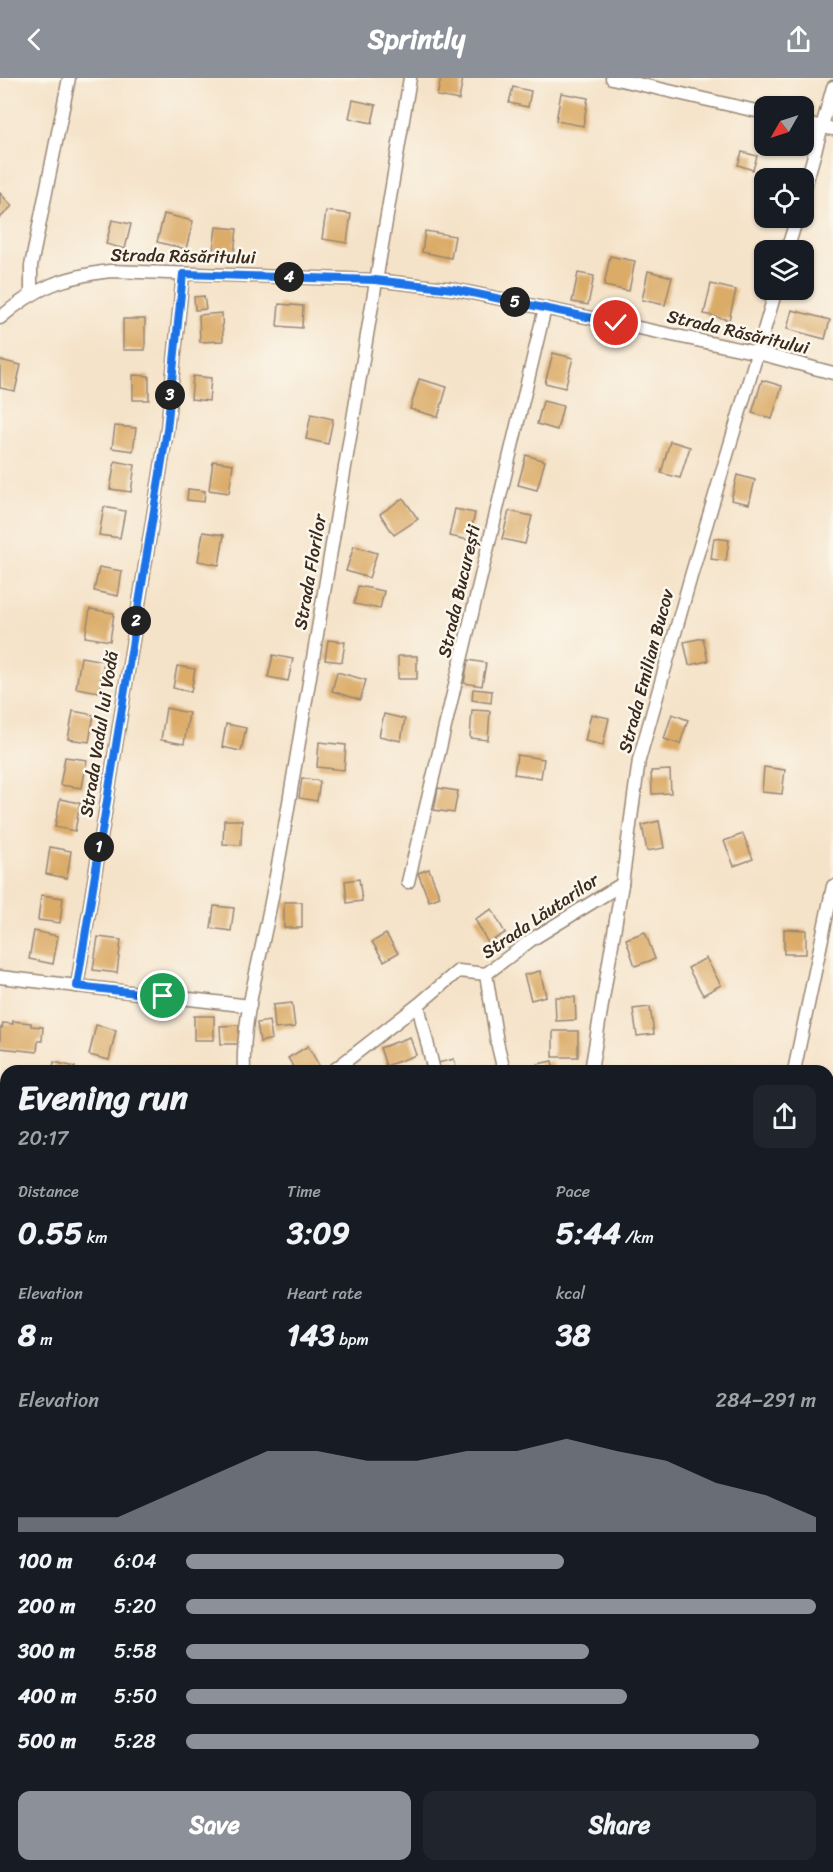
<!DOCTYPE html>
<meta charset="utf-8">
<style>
body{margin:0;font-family:Sriracha,sans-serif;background:#20242c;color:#f1f3f6;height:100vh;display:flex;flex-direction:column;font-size:22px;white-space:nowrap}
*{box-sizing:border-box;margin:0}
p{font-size:20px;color:#9ea1a6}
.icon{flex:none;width:33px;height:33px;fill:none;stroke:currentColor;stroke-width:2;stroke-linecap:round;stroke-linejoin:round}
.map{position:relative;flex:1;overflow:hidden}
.side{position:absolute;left:0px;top:987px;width:834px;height:807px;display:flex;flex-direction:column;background:#171b24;border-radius:18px 18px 0 0;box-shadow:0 2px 4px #0004}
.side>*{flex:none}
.needle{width:39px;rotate:231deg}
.controls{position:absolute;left:754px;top:18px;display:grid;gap:12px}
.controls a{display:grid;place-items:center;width:60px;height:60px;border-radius:12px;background:#171b24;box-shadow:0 2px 4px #0004;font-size:30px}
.pin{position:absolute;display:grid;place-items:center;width:51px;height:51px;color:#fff;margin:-26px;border:3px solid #fff;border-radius:50%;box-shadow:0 2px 6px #0007}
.km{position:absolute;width:30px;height:30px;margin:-15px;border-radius:50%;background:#222;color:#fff;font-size:16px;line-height:30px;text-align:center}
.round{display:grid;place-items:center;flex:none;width:63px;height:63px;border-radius:12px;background:#20242c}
.summary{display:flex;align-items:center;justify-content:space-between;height:102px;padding:0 18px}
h1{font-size:33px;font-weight:800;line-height:45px}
.metrics{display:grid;grid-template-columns:repeat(3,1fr);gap:9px;height:102px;padding:6px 18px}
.metrics div{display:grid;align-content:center}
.metrics b{font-size:30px;font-weight:800}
.metrics small{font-size:16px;font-weight:400}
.metrics p{font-size:16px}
.chart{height:168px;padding:12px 18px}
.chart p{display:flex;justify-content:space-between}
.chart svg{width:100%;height:108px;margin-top:6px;fill:#8c9099;opacity:.7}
.button{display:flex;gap:12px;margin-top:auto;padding:12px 18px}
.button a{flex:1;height:69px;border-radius:12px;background:#8c9099;color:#fff;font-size:24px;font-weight:800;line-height:69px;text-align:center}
.button a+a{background:#20242c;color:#f1f3f6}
ul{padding:0 18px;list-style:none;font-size:20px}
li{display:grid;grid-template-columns:96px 72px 1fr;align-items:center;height:45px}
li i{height:15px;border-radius:8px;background:#8c9099}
header{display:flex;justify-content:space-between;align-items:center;height:78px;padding:0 18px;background:#8c9099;color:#fff;font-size:27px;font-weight:800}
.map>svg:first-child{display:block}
.built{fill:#e4dbba}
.building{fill:#dbab68}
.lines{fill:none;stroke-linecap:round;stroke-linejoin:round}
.street-casing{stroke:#988674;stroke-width:15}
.secondary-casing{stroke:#988674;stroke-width:20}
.street{stroke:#fff;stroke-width:12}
.secondary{stroke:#fce5d0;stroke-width:16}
.route-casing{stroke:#fff;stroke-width:12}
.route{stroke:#1a73e8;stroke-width:8}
.labels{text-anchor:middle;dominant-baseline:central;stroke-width:5;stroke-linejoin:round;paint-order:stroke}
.street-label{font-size:18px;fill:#3b2a1e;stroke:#fbf7ec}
</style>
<header><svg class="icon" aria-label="back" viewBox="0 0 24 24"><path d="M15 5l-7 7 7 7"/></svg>Sprintly<svg class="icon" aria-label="share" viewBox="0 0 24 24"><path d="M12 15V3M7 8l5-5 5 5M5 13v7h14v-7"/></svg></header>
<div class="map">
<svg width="833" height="1794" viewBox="0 0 833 1794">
<rect width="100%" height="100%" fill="#fbf7ec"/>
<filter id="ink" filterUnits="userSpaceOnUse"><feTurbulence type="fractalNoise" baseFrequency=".0167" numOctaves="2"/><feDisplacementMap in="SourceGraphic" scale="12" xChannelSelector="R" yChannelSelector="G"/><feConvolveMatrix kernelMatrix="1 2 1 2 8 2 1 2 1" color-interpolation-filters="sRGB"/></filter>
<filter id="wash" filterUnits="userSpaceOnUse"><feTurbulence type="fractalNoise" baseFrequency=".008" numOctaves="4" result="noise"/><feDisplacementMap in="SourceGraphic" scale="24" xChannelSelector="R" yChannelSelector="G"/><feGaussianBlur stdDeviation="1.35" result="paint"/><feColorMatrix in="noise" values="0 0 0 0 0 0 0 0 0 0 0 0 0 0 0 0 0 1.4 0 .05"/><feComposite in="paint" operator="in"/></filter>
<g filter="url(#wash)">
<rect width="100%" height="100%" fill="#f5e3c9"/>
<g class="built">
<path d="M 365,1788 L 482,1788 L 479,1794 L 365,1794 Z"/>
<path d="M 632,1788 L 740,1788 L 739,1794 L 631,1794 Z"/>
</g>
<g id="blocks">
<g class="building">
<path d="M 441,0 L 463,0 L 459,22 L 437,18 Z"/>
<path d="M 513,9 L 531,13 L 528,29 L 509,25 Z"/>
<path d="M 561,15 L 588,20 L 583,48 L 556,43 Z"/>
<path d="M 353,22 L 376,27 L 372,45 L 349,40 Z"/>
<path d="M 742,74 L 757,78 L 753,92 L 738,87 Z"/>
<path d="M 0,115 L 12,128 L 0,140 Z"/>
<path d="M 326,133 L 351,136 L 347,165 L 322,161 Z"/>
<path d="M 164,136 L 193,143 L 186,171 L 157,164 Z"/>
<path d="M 112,142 L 131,146 L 125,171 L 106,166 Z"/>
<path d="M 216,149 L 237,151 L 234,175 L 213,173 Z"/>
<path d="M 425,153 L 455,158 L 451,180 L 422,174 Z"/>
<path d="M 610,178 L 635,183 L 629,213 L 604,208 Z"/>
<path d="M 648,193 L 672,199 L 665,227 L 642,222 Z"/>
<path d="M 578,195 L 594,198 L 588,227 L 572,224 Z"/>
<path d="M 711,206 L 736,212 L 729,242 L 704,236 Z"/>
<path d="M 204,218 L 206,231 L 195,232 L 194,219 Z"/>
<path d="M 279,226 L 303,228 L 302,250 L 277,248 Z"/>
<path d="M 792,232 L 830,242 L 825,261 L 787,251 Z"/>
<path d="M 222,235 L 223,263 L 200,264 L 199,237 Z"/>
<rect x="123" y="241" width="22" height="31"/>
<path d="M 553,275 L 573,280 L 565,310 L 545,305 Z"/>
<path d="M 0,282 L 21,287 L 15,313 L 0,310 Z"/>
<path d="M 133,297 L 149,298 L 149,322 L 133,322 Z"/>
<path d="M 193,298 L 211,300 L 209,323 L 191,321 Z"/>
<path d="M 419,301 L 447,309 L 438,339 L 410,331 Z"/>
<path d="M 762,302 L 782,308 L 772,341 L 752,335 Z"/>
<path d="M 543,323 L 563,328 L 557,352 L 537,346 Z"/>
<path d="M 311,336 L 333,341 L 328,366 L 306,361 Z"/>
<path d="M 115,348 L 136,350 L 133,373 L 112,370 Z"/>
<path d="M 670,363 L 690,369 L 680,400 L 661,395 Z"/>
<path d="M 526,377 L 545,383 L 537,412 L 518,407 Z"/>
<path d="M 115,383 L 135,387 L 131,414 L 110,411 Z"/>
<path d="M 213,383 L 233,386 L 229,415 L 209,412 Z"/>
<path d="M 737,397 L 755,402 L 749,426 L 731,422 Z"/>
<path d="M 188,411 L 205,413 L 204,424 L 187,422 Z"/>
<path d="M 403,420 L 418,441 L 394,457 L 380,436 Z"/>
<path d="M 104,429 L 125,433 L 120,460 L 99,457 Z"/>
<path d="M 455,431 L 475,435 L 469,462 L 449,458 Z"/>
<path d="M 509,433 L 532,438 L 525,466 L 502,461 Z"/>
<path d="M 203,454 L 224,457 L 219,487 L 198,483 Z"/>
<path d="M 714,460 L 729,462 L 726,483 L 711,481 Z"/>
<path d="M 354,468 L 377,475 L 369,500 L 346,493 Z"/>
<path d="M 99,489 L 122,493 L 118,518 L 94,513 Z"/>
<path d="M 358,508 L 384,513 L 380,531 L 354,526 Z"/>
<path d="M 90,531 L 114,535 L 110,563 L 85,559 Z"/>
<path d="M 703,560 L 708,583 L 689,587 L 684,564 Z"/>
<path d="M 328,562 L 345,564 L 342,584 L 325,582 Z"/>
<path d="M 273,577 L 293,581 L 288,603 L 268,599 Z"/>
<rect x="398" y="578" width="19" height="23"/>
<path d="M 81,579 L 104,583 L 99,614 L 76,610 Z"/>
<path d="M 468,582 L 486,585 L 482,608 L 464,605 Z"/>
<path d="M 177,588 L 195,591 L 191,614 L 173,610 Z"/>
<path d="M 337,594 L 366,602 L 360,622 L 332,613 Z"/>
<path d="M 473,611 L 492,613 L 491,625 L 472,622 Z"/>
<path d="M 166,630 L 189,635 L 184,666 L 161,662 Z"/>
<path d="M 472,632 L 490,633 L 488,662 L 470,660 Z"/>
<path d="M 73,633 L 94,637 L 89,664 L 68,661 Z"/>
<path d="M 384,636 L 405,641 L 401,663 L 379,658 Z"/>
<path d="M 591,636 L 609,640 L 603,667 L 585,663 Z"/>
<path d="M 672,636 L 688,642 L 680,666 L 664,661 Z"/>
<path d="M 226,646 L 246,650 L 241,673 L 222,669 Z"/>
<path d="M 319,664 L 346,667 L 344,692 L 317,689 Z"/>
<path d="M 517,677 L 544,681 L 541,700 L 514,696 Z"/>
<path d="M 65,679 L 87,682 L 82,710 L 60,707 Z"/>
<path d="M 764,689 L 785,692 L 782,716 L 762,714 Z"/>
<path d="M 670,692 L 671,715 L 652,716 L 651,693 Z"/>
<path d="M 302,700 L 320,703 L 317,723 L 299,720 Z"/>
<path d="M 438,710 L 458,713 L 454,735 L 434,732 Z"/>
<path d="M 60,721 L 80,725 L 75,753 L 55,749 Z"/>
<path d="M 224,742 L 242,742 L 241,767 L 223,766 Z"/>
<path d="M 659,743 L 664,770 L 647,773 L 642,747 Z"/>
<path d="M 743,756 L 753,781 L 734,788 L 724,763 Z"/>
<path d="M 50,769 L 71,773 L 67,800 L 46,796 Z"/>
<path d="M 429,791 L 440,819 L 429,823 L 418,795 Z"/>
<path d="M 359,801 L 362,823 L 347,825 L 345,803 Z"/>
<path d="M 41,817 L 63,820 L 60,845 L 38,842 Z"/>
<rect x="284" y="824" width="18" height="26"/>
<path d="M 214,828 L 234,830 L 231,853 L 211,850 Z"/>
<path d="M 492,831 L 505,855 L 488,865 L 475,841 Z"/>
<path d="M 784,851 L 806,852 L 806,876 L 784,876 Z"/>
<path d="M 34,853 L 58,858 L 53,886 L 29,881 Z"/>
<path d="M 645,854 L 655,881 L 635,888 L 626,861 Z"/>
<path d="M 386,856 L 398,875 L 384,883 L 372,864 Z"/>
<path d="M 98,859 L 121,862 L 117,895 L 93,892 Z"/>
<path d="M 706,880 L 721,907 L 703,917 L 688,890 Z"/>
<path d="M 540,893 L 546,918 L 531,922 L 524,897 Z"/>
<path d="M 555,919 L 575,919 L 576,942 L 556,943 Z"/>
<path d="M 292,925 L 295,949 L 275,951 L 273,927 Z"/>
<path d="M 650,929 L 654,956 L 637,958 L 633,931 Z"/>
<rect x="194" y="938" width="20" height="24"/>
<path d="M 13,943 L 31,945 L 31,948 L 43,949 L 42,963 L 38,963 L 37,974 L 0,970 L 0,950 L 2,950 L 3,945 L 13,946 Z"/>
<path d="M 269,943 L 272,961 L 260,964 L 257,945 Z"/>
<path d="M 96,947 L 116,952 L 109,982 L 89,977 Z"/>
<path d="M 239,947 L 239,966 L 221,966 L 220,948 Z"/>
<rect x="553" y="953" width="25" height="26"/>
<path d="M 410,959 L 416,977 L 386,988 L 380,970 Z"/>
<path d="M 308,968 L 320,989 L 314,993 L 296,993 L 288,980 Z"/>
<path d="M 454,981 L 457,993 L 439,993 L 438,985 Z"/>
<path d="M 552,983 L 554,992 L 539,993 L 538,986 Z"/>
<path d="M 54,984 L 75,989 L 74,993 L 52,993 Z"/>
<path d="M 0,1064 L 6,1064 L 6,1090 L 0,1091 Z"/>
<path d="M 0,1128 L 6,1128 L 6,1149 L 0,1150 Z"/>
<path d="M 6,1271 L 6,1301 L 0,1293 L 0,1276 Z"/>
<path d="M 6,1410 L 6,1429 L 0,1424 L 0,1417 Z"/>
<path d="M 828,1500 L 833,1501 L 833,1529 L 828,1528 Z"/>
<path d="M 828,1587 L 833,1588 L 833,1605 L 828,1604 Z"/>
<rect x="828" y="1631" width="5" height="21"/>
<rect x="828" y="1667" width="5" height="99"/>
<path d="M 368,1788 L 403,1788 L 403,1794 L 369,1794 Z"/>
<path d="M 535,1788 L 555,1788 L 553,1790 L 556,1794 L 539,1794 Z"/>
<rect x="643" y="1788" width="29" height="6"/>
</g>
</g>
</g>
<g filter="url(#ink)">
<use href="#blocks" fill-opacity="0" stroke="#988674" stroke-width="1.5"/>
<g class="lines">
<defs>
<g id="street">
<path d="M 612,0 L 765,35"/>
<path d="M 804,45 L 833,51"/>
<path d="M 804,113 L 833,9"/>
<path d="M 787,172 L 797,140"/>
<path d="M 31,216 L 31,188 L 69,0"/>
<path d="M 0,240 C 36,209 63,199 110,193 L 375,202 L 453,211 L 758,275 L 833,295"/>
<path d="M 408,804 L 545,230"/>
<path d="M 486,896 L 497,964 L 504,993"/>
<path d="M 0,899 L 250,928"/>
<path d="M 77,908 L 167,352 L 183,196"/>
<path d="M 418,927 L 434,993"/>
<path d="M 244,993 C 242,948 255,902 264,858 C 276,804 285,749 294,694 C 334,463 370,231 410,0"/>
<path d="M 333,993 L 418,927 L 458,893 L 486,896 L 531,862 L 622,806"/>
<path d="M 591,993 L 622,806 L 639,682 L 691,498 L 776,212"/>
<path d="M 794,993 L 833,808"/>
<path d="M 0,1109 L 6,1109"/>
<path d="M 828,1138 L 833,1140"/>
<path d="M 0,1391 L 6,1377"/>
<path d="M 0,1440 L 6,1438"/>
<path d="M 828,1662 L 833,1662"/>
<path d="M 485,1794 L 488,1788"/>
</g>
<g id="secondary">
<path d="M 828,1478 L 833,1476"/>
<path d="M 828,1558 L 833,1559"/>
<path d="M 0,1688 L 6,1687"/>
</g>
</defs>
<use href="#street" class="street-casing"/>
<use href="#secondary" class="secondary-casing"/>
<use href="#street" class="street"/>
<use href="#secondary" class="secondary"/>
</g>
</g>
<g class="lines" filter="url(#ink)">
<defs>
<path id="route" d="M 163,918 L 77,908 L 167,352 L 183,196 L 375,202 L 453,211 L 616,245"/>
</defs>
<use href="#route" class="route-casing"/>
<use href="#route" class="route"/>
</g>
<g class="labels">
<g class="street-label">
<text transform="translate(183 178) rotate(1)">Strada Răsăritului</text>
<text transform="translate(738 254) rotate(13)">Strada Răsăritului</text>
<text transform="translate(310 494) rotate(-80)">Strada Florilor</text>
<text transform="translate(459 513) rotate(-77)">Strada București</text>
<text transform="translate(646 593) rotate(-75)">Strada Emilian Bucov</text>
<text transform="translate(99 656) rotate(-81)">Strada Vadul lui Vodă</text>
<text transform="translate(540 838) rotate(-34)">Strada Lăutarilor</text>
</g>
</g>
</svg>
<div class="controls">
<a><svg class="needle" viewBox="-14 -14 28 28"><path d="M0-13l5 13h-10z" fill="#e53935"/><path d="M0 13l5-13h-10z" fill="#9ea1a6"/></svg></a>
<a><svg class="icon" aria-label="locate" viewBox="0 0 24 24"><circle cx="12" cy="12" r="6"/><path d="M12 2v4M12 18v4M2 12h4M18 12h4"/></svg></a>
<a><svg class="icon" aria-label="layers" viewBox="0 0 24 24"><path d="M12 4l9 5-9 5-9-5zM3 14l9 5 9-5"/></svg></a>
</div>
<div class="pin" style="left:163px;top:918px;background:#1e9e55"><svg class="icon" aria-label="arrive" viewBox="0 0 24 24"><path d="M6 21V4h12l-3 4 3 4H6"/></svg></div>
<div class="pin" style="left:616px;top:245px;background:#d93025"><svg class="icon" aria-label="check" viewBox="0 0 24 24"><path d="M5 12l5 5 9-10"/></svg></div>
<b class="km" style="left:99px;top:769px">1</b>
<b class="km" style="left:136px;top:543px">2</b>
<b class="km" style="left:170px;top:317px">3</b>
<b class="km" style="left:289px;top:199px">4</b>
<b class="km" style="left:515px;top:224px">5</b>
<section class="side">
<div class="summary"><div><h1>Evening run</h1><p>20:17</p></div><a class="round"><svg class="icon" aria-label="share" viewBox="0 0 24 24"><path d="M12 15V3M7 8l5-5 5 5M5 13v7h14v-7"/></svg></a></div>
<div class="metrics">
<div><p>Distance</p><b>0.55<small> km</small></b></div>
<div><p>Time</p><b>3:09</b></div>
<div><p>Pace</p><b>5:44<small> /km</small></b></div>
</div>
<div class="metrics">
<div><p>Elevation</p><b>8<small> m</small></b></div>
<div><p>Heart rate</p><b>143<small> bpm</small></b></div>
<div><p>kcal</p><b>38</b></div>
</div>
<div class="chart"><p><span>Elevation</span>284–291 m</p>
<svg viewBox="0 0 160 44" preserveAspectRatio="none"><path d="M0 44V38L10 38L20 38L30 29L40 20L50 11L60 11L70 15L80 15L90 11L100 11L110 6L120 11L130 15L140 24L150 29L160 38V44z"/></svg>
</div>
<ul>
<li><b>100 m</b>6:04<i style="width:60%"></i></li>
<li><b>200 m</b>5:20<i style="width:100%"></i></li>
<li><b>300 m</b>5:58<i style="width:64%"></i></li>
<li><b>400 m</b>5:50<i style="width:70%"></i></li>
<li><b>500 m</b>5:28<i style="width:91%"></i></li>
</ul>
<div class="button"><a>Save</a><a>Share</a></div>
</section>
</div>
